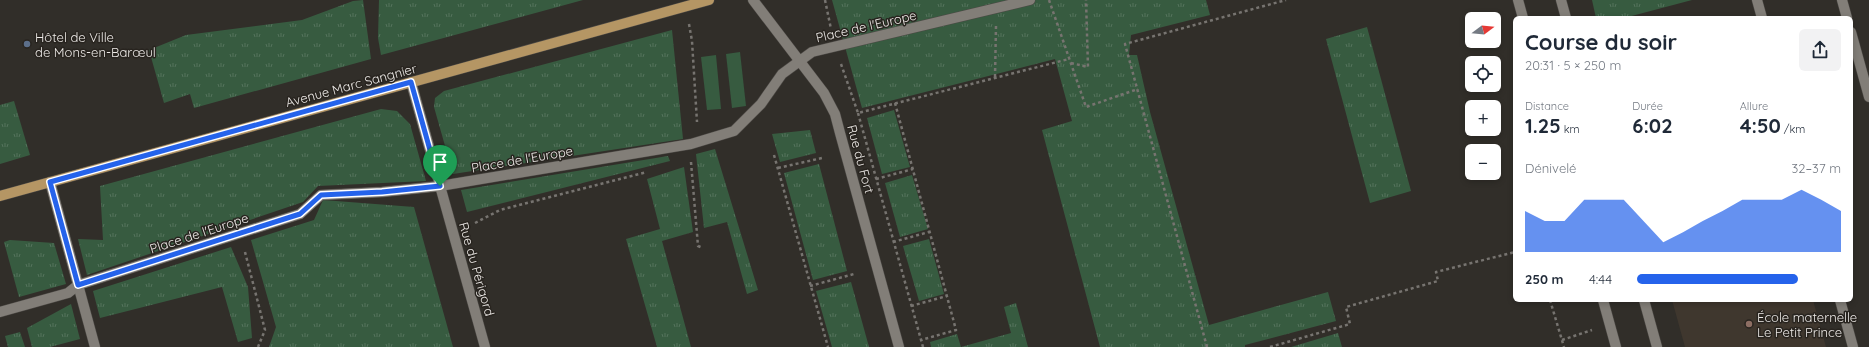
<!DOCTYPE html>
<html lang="fr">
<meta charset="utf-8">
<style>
body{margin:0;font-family:Quicksand,sans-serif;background:#f2f2f3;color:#1f2937;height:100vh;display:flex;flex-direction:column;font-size:15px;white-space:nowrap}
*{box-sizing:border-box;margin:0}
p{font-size:13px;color:#747a83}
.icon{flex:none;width:22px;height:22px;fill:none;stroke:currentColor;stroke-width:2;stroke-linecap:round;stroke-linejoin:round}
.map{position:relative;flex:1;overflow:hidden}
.details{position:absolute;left:1513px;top:16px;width:340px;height:286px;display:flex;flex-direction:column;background:#fff;border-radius:6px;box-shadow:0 2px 6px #0003}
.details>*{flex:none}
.needle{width:26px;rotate:74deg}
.tools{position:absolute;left:1465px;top:12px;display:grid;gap:8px}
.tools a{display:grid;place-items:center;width:36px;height:36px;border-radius:6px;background:#fff;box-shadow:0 2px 6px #0003;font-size:20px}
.pin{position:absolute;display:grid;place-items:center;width:34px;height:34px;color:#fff;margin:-41px -17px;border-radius:50% 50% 50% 0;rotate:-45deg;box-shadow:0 0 4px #0007}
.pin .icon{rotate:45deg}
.round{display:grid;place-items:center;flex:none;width:42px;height:42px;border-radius:6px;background:#f2f2f3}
.summary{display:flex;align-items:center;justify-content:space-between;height:68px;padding:0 12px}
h1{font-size:22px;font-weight:800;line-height:30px}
.metrics{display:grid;grid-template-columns:repeat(3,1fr);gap:6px;height:68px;padding:4px 12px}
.metrics div{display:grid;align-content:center}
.metrics b{font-size:20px;font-weight:800}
.metrics small{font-size:11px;font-weight:400}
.metrics p{font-size:11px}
.chart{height:112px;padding:8px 12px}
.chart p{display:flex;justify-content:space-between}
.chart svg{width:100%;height:72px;margin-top:4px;fill:#2563eb;opacity:.7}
ul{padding:0 12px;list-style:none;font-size:13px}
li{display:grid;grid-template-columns:64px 48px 1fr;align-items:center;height:30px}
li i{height:10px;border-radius:5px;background:#2563eb}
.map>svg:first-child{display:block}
.built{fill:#3f372e}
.grass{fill:url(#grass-tufts)}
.pitch{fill:#375b40}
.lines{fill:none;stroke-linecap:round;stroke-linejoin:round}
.minor-casing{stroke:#4c4945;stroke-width:11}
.major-casing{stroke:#4c4945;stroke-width:11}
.path{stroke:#777470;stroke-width:2.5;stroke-dasharray:3 3;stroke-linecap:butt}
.minor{stroke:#827e78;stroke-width:10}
.major{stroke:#b59664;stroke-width:10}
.route-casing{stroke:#fff;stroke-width:8}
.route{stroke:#2563eb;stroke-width:5}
.service-dot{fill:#5c6f8a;stroke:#28241f;stroke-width:1.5}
.education-dot{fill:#8d6e63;stroke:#28241f;stroke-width:1.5}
.labels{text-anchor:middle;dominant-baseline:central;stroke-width:3;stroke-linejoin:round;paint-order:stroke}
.street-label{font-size:13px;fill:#edeae7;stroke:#28241f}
.poi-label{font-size:13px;fill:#edeae7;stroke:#28241f;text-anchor:start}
</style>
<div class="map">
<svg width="1869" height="347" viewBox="0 0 1869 347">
<defs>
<pattern id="grass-tufts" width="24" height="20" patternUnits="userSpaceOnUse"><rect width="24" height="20" fill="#375b40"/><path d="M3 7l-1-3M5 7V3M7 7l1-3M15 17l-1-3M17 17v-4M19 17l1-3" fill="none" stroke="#54735c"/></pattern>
</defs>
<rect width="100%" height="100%" fill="#312e29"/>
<path class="built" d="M 1672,300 L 1813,300 L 1826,347 L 1685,347 Z"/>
<g class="grass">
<path d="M 363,0 L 371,59 L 194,108 L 190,94 L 164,103 L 149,50 L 186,35 L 302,20 L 353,1 Z"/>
<path d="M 379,0 L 583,0 L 381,55 L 378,38 Z"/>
<path d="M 832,0 L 1206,0 L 1210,15 L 1131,35 L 1129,55 L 1137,55 L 1150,112 L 1209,325 L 1328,292 L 1336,321 L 1245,345 L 1245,347 L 1100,347 L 1042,130 L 1072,121 L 1055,59 L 862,108 Z"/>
<path d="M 1592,0 L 1692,0 L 1624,18 L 1596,18 Z"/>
<path d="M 1367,27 L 1411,191 L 1370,203 L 1326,39 Z"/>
<path d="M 672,30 L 683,139 L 453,174 L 434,107 L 435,98 L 444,91 Z"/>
<path d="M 14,101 L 30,155 L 0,164 L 0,105 Z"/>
<path d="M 381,109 L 397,111 L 410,124 L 426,181 L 318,186 L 303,202 L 87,275 L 78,239 L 103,240 L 100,186 Z"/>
<path d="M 894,110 L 910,167 L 882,174 L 867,118 Z"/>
<path d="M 810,130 L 816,153 L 780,162 L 772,134 Z"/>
<path d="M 715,149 L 758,290 L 747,294 L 727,222 L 704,228 L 696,154 Z"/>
<path d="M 668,156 L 670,161 L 467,212 L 461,190 Z"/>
<path d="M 819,164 L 847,271 L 813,280 L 784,173 Z"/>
<path d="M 684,167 L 693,232 L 662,241 L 691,347 L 657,347 L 626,239 L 660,229 L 647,179 Z"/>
<path d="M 912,175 L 928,229 L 900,237 L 885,183 Z"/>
<path d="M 323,200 L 414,207 L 453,347 L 269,347 L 276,327 L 251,240 L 314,220 Z"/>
<path d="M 929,239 L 944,294 L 919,301 L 903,246 Z"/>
<path d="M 10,240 L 54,243 L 66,284 L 19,297 L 4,242 Z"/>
<path d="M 231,247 L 248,287 L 252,338 L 238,342 L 222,287 L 100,318 L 93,291 Z"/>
<path d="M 851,282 L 869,347 L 832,347 L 816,291 Z"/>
<path d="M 1016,303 L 1028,347 L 931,347 L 930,342 L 957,334 L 961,347 L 1011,333 L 1004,307 Z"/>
<path d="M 71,304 L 80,339 L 50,347 L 32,347 L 27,328 Z"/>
<path d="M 20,332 L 25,347 L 8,347 L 5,336 Z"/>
<path d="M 1338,333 L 1342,347 L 1291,347 Z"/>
</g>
<g class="pitch">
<path d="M 740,52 L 746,106 L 732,108 L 726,54 Z"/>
<path d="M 716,55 L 721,109 L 707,110 L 701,57 Z"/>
</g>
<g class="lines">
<defs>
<g id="minor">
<path d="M 753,0 L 824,93 L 835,114 L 840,133 L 899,347"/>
<path d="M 1518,0 L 1523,18"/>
<path d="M 1561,0 L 1566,18"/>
<path d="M 1757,0 L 1762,18"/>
<path d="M 1842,0 L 1847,18"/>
<path d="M 1851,32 L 1869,97"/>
<path d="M 411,82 L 485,347"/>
<path d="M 50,182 L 95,347"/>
<path d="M 1603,300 L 1616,347"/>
<path d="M 1644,300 L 1657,347"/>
<path d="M 1840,300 L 1853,347"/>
<path d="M 0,312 L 68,293 L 78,285 L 300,214 L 321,195 L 382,192 L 440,186 L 691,144 L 734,131 L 761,104 L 782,74 L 812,52 L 1030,0"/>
</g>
<path id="major" d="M 0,196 L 709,0"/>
</defs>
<use href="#minor" class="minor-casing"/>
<use href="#major" class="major-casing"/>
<g class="path">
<path d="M 825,0 L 831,29"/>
<path d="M 1049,0 L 1086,107 L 1138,89"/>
<path d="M 689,24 L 692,41 L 697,122"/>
<path d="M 1071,63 L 1088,67 L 1086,0"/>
<path d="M 841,64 L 858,113 L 1069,59"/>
<path d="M 995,77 L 996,26"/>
<path d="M 895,103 L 956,330 L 921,340"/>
<path d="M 858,113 L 923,347"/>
<path d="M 774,155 L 828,347"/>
<path d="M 691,162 L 698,246 L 703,248"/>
<path d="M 778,168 L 822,158"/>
<path d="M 876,179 L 913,169"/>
<path d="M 475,223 L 500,210 L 647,172"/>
<path d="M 893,242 L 929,232"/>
<path d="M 245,252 L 265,330 L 258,347"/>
<path d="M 810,286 L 854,274"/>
<path d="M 1550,300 L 1564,347"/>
<path d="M 911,306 L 947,296"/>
<path d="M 1562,340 L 1592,330"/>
<path d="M 1207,347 L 1125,44 L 1286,0"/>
<path d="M 1270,347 L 1350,324 L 1346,307 L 1438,281 L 1436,272 L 1515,252"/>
</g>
<use href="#minor" class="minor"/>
<use href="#major" class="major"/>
</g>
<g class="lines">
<defs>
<path id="route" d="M 411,82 L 440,186 L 382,192 L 321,195 L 300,214 L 78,285 L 50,182 Z"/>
</defs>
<use href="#route" class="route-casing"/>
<use href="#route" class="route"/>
</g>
<circle class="service-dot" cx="27" cy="44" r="4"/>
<circle class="education-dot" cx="1749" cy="324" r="4"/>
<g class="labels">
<g class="street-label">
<text transform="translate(866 26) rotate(-13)">Place de l'Europe</text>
<text transform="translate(351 85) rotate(-15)">Avenue Marc Sangnier</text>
<text transform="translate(522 159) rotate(-10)">Place de l'Europe</text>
<text transform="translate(861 159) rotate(75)">Rue du Fort</text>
<text transform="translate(199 233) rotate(-18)">Place de l'Europe</text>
<text transform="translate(477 269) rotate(74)">Rue du Périgord</text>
</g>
<g class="poi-label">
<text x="35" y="37">Hôtel de Ville<tspan x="35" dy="15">de Mons-en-Barœul</tspan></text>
<text x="1757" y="317">École maternelle<tspan x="1757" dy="15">Le Petit Prince</tspan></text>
</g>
</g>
</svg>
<div class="tools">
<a><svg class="needle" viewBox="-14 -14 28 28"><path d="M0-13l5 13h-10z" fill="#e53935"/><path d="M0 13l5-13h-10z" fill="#747a83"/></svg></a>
<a><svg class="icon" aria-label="locate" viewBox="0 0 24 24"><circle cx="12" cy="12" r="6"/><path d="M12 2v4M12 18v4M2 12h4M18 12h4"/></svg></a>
<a>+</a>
<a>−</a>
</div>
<div class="pin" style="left:440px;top:186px;background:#1e9e55"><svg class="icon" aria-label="arrive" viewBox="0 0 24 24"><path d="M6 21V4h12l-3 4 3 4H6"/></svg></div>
<section class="details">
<div class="summary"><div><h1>Course du soir</h1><p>20:31 · 5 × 250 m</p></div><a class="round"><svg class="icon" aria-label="share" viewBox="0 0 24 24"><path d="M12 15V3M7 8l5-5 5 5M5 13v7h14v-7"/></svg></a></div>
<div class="metrics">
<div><p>Distance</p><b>1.25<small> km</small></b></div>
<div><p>Durée</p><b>6:02</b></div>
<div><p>Allure</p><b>4:50<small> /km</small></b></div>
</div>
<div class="chart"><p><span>Dénivelé</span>32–37 m</p>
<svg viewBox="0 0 160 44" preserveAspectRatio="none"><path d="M0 44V19L10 25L20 25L30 12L40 12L50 12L60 25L70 38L80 32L90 25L100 19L110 12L120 12L130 12L140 6L150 12L160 19V44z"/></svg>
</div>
<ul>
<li><b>250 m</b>4:44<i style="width:79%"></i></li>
</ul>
</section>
</div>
